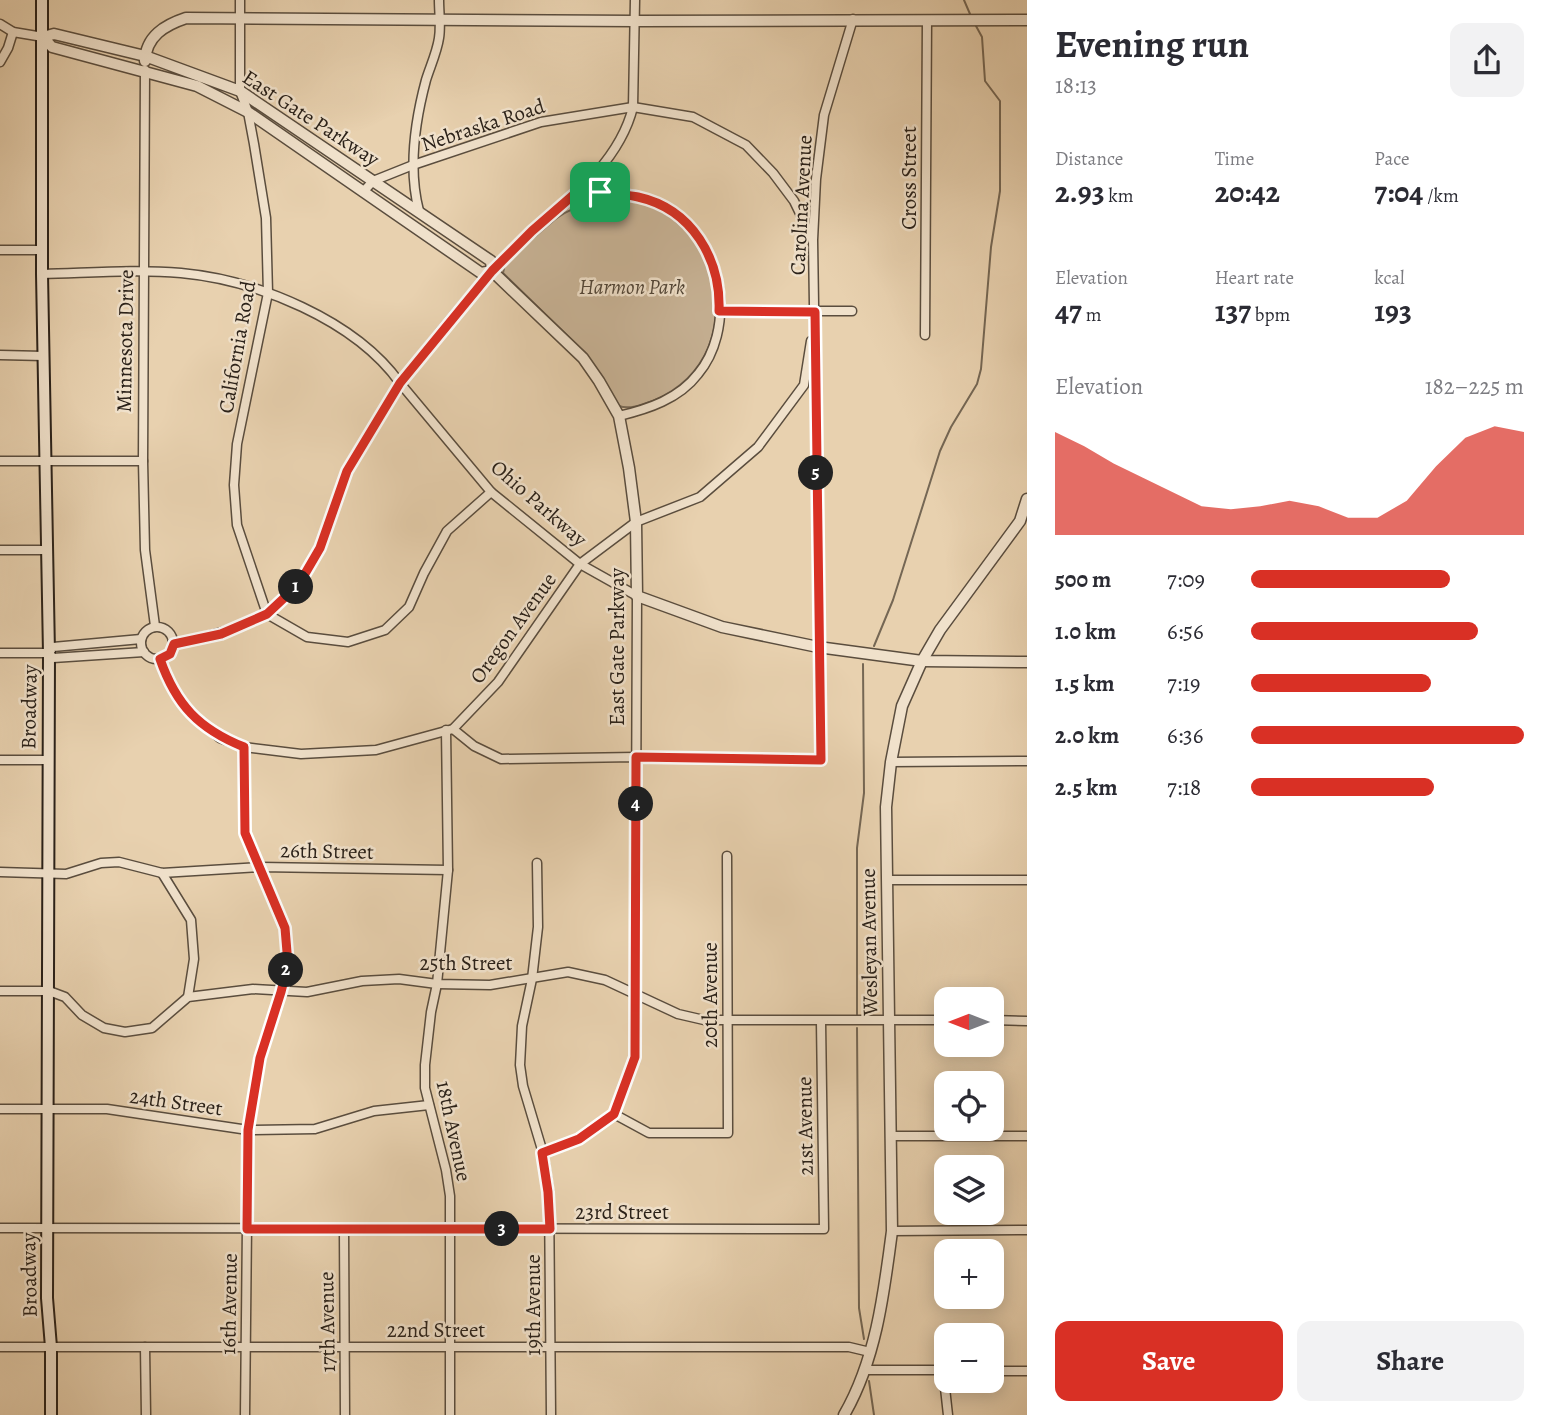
<!DOCTYPE html>
<meta charset="utf-8">
<style>
body{margin:0;font-family:Alegreya,serif;background:#f2f2f3;color:#2b2b33;height:100vh;display:flex;flex-direction:column;font-size:26px;white-space:nowrap}
*{box-sizing:border-box;margin:0}
p{font-size:23px;color:#7c7c81}
.icon{flex:none;width:38px;height:38px;fill:none;stroke:currentColor;stroke-width:2;stroke-linecap:round;stroke-linejoin:round}
.map{position:relative;flex:1;overflow:hidden}
.side{display:flex;flex-direction:column;background:#fff;width:525px}
.side>*{flex:none}
.needle{width:46px;rotate:270deg}
.fabs{position:absolute;left:934px;top:987px;display:grid;gap:14px}
.fabs a{display:grid;place-items:center;width:70px;height:70px;border-radius:14px;background:#fff;box-shadow:0 4px 18px #0003;font-size:35px}
.pin{position:absolute;display:grid;place-items:center;width:60px;height:60px;color:#fff;margin:-30px;border-radius:14px;box-shadow:0 4px 10px #0006}
.km{position:absolute;width:35px;height:35px;margin:-18px;border-radius:50%;background:#222;color:#fff;font-size:19px;line-height:35px;text-align:center}
.round{display:grid;place-items:center;flex:none;width:74px;height:74px;border-radius:14px;background:#f2f2f3}
.headline{display:flex;align-items:center;justify-content:space-between;height:119px;padding:0 28px}
h1{font-size:38px;font-weight:700;line-height:52px}
.stats{display:grid;grid-template-columns:repeat(3,1fr);gap:10px;height:119px;padding:7px 28px}
.stats div{display:grid;align-content:center}
.stats b{font-size:30px;font-weight:700}
.stats small{font-size:19px;font-weight:400}
.stats p{font-size:19px}
.chart{height:196px;padding:14px 28px}
.chart p{display:flex;justify-content:space-between}
.chart svg{width:100%;height:126px;margin-top:7px;fill:#d93025;opacity:.7}
.button{display:flex;gap:14px;margin-top:auto;padding:14px 28px}
.button a{flex:1;height:80px;border-radius:14px;background:#d93025;color:#fff;font-size:28px;font-weight:700;line-height:80px;text-align:center}
.button a+a{background:#f2f2f3;color:#2b2b33}
ul{padding:0 28px;list-style:none;font-size:23px}
li{display:grid;grid-template-columns:112px 84px 1fr;align-items:center;height:52px}
li i{height:18px;border-radius:9px;background:#d93025}
main{display:flex;flex:1;min-height:0}
.map>svg:first-child{display:block}
.green{fill:#c8b396;stroke:#796a58;stroke-width:2}
.lines{fill:none;stroke-linecap:round;stroke-linejoin:round}
.stream{stroke:#756754;stroke-width:2}
.minor-casing{stroke:#5a4d3e;stroke-width:11}
.tertiary-casing{stroke:#5a4d3e;stroke-width:13}
.secondary-casing{stroke:#2a2119;stroke-width:14}
.minor{stroke:#f0e1cb;stroke-width:8}
.tertiary{stroke:#f0e1cb;stroke-width:10}
.secondary{stroke:#f0e1cb;stroke-width:10}
.route-casing{stroke:#fff;stroke-width:14}
.route{stroke:#d93025;stroke-width:9}
.labels{text-anchor:middle;dominant-baseline:central;stroke-width:5;stroke-linejoin:round;paint-order:stroke}
.street-label{font-size:21px;fill:#2a2119;stroke:#f0e1cb}
.park-label{font-size:21px;font-style:italic;fill:#524638;stroke:#f0e1cb}
</style>
<main>
<div class="map">
<svg width="1027" height="1415" viewBox="0 0 1027 1415">
<rect width="100%" height="100%" fill="#e8d1af"/>
<filter id="stains"><feTurbulence type="fractalNoise" baseFrequency=".00286" numOctaves="4"/><feColorMatrix values="0 0 0 0 .2 0 0 0 0 .09 0 0 0 0 .02 0 0 0 .5 -.17"/></filter>
<radialGradient id="worn" r=".72"><stop offset=".6" stop-color="#630" stop-opacity="0"/><stop offset="1" stop-color="#630" stop-opacity=".3"/></radialGradient>
<path class="green" d="M 603,199 C 720,192 761,354 655,400 C 644,404 630,410 619,406 L 585,353 L 503,273 L 505,264 C 536,233 558,208 603,199 Z"/>
<g class="lines">
<g class="stream">
<path d="M 964,0 L 970,14"/>
<path d="M 874,646 L 893,600 L 940,451 L 951,427 L 977,384 L 981,369 L 991,247 L 1000,191 L 1000,101 L 985,81 L 982,37 L 976,26"/>
<path d="M 857,1015 L 857,848 L 864,793 L 863,664"/>
<path d="M 857,1028 L 859,1308 L 864,1339"/>
<path d="M 869,1381 L 874,1415"/>
</g>
<defs>
<g id="minor">
<path d="M 240,0 L 240,91 L 248,112 L 254,144 L 266,218 L 268,293 L 237,444 L 234,485 L 237,525 L 267,614 L 307,637 L 348,642 L 385,630 L 409,607 L 424,573 L 447,531 L 491,492"/>
<path d="M 0,24 L 13,32 L 43,37"/>
<path d="M 0,62 L 8,48 L 13,32"/>
<path d="M 145,70 L 143,461 L 145,550 L 155,626"/>
<path d="M 586,184 C 602,196 619,193 638,197 C 654,200 668,208 681,218 C 725,252 734,331 698,374 C 679,399 648,409 619,416"/>
<path d="M 363,192 L 373,181 L 413,165 L 541,122 L 633,107 L 693,117 L 746,145 L 773,173 L 794,201 L 812,238"/>
<path d="M 419,211 C 408,169 415,121 426,80 C 430,67 437,52 439,38 C 441,26 439,12 439,0"/>
<path d="M 0,250 L 43,250"/>
<path d="M 42,274 C 88,273 135,269 181,273 C 257,280 355,320 400,383 L 491,492 L 580,564 L 637,596 L 635,1057 L 614,1114 L 579,1139 L 543,1153"/>
<path d="M 720,311 L 852,311"/>
<path d="M 925,335 L 927,20"/>
<path d="M 0,355 L 44,356"/>
<path d="M 0,461 L 143,461"/>
<path d="M 0,550 L 47,550"/>
<circle cx="157" cy="643" r="16"/>
<path d="M 174,644 C 220,634 269,623 299,583 C 326,548 331,509 347,471 C 353,457 364,444 372,430 C 381,414 390,396 402,380 C 431,343 461,305 493,270 C 539,220 616,177 633,107 L 635,0"/>
<path d="M 0,653 L 49,653"/>
<path d="M 49,653 L 53,658 L 144,652"/>
<path d="M 49,653 L 53,647 L 141,639"/>
<path d="M 160,659 L 167,679 L 189,712 L 220,738 L 244,747 L 301,754 L 376,750 L 453,729 L 498,682 L 580,564 L 636,522 L 700,497 L 758,447 L 804,385 L 811,341"/>
<path d="M 453,729 L 474,746 L 501,759 L 636,757 L 821,760 L 813,240 L 816,179 L 824,115 L 853,19"/>
<path d="M 446,730 L 448,870 L 437,984 L 431,1012 L 425,1065 L 425,1088 L 446,1170 L 450,1196 L 450,1415"/>
<path d="M 244,747 L 245,833 L 285,928 L 287,964 L 281,992 L 259,1058 L 248,1130 L 245,1415"/>
<path d="M 0,760 L 47,760"/>
<path d="M 891,762 L 1027,761"/>
<path d="M 537,863 L 538,927 L 532,979 L 522,1026 L 520,1065 L 523,1086 L 543,1153 L 549,1192 L 551,1415"/>
<path d="M 0,872 L 66,874 L 101,863 L 119,862 L 162,873 L 260,867 L 448,870"/>
<path d="M 162,873 L 191,920 L 194,959 L 188,997"/>
<path d="M 887,880 L 1027,880"/>
<path d="M 0,991 L 49,991 L 65,997 L 82,1015 L 104,1028 L 125,1032 L 152,1028 L 188,997 L 253,989 L 307,992 L 362,981 L 399,979 L 437,984 L 490,985 L 568,972 L 605,980 L 678,1014 L 704,1020 L 947,1020"/>
<path d="M 992,1020 L 1027,1021"/>
<path d="M 0,1109 L 107,1109 L 248,1130 L 315,1129 L 374,1111 L 429,1105"/>
<path d="M 614,1114 L 649,1133 L 728,1133 L 727,856"/>
<path d="M 891,1136 L 1027,1136"/>
<path d="M 0,1228 L 824,1229 L 821,1022"/>
<path d="M 344,1229 L 345,1415"/>
<path d="M 892,1231 L 1027,1230"/>
<path d="M 0,1347 L 849,1347 L 870,1352"/>
<path d="M 145,1347 L 146,1415"/>
<path d="M 864,1370 L 947,1370"/>
<path d="M 943,1370 L 948,1415"/>
<path d="M 992,1371 L 1027,1371"/>
</g>
<g id="tertiary">
<path d="M 145,61 C 146,36 165,25 186,18 L 635,21 L 1027,20"/>
<path d="M 492,271 L 481,273 L 248,112 L 197,86 L 52,47 L 43,37 L 54,34 L 145,56 L 240,91 L 491,261 L 492,271 L 583,358 L 599,381 L 619,416 L 629,468 L 636,522 L 637,596 L 722,627 L 818,647 L 922,661 L 1027,662"/>
<path d="M 844,1415 C 876,1360 884,1293 892,1231 L 886,807 L 891,762 L 902,706 L 922,661 L 940,630 L 1020,521 L 1027,499"/>
</g>
<path id="secondary" d="M 42,0 L 42,274 L 49,653 L 47,1298 L 51,1347 L 51,1415"/>
</defs>
<use href="#minor" class="minor-casing"/>
<use href="#tertiary" class="tertiary-casing"/>
<use href="#secondary" class="secondary-casing"/>
<use href="#minor" class="minor"/>
<use href="#tertiary" class="tertiary"/>
<use href="#secondary" class="secondary"/>
</g>
<g class="lines">
<defs>
<path id="route" d="M 586,184 C 602,196 620,193 638,197 C 692,209 721,259 719,311 L 815,312 L 821,760 L 636,757 L 635,1057 L 614,1114 L 579,1139 L 542,1153 L 548,1192 L 550,1229 L 247,1229 L 248,1130 L 260,1058 L 281,992 L 288,964 L 285,928 L 245,833 L 244,747 C 199,729 176,705 160,659 L 170,654 L 174,644 L 221,634 L 267,614 L 299,584 L 320,548 L 347,471 L 400,383 L 492,271 L 532,231 Z"/>
</defs>
<use href="#route" class="route-casing"/>
<use href="#route" class="route"/>
</g>
<g class="labels">
<g class="street-label">
<text transform="translate(311 118) rotate(33)">East Gate Parkway</text>
<text transform="translate(483 125) rotate(-18)">Nebraska Road</text>
<text transform="translate(909 178) rotate(-90)">Cross Street</text>
<text transform="translate(801 205) rotate(-87)">Carolina Avenue</text>
<text transform="translate(125 341) rotate(-89)">Minnesota Drive</text>
<text transform="translate(237 347) rotate(-80)">California Road</text>
<text transform="translate(539 503) rotate(41)">Ohio Parkway</text>
<text transform="translate(513 628) rotate(-54)">Oregon Avenue</text>
<text transform="translate(617 647) rotate(-90)">East Gate Parkway</text>
<text transform="translate(29 707) rotate(-89)">Broadway</text>
<text transform="translate(327 851) rotate(1)">26th Street</text>
<text transform="translate(869 942) rotate(-91)">Wesleyan Avenue</text>
<text x="466" y="963">25th Street</text>
<text transform="translate(710 995) rotate(-90)">20th Avenue</text>
<text transform="translate(176 1102) rotate(8)">24th Street</text>
<text transform="translate(805 1126) rotate(-91)">21st Avenue</text>
<text transform="translate(454 1131) rotate(78)">18th Avenue</text>
<text x="622" y="1212">23rd Street</text>
<text transform="translate(29 1275) rotate(-91)">Broadway</text>
<text transform="translate(229 1304) rotate(-89)">16th Avenue</text>
<text transform="translate(533 1305) rotate(-90)">19th Avenue</text>
<text transform="translate(327 1322) rotate(-91)">17th Avenue</text>
<text x="436" y="1330">22nd Street</text>
</g>
<g class="park-label">
<text x="632" y="287">Harmon Park</text>
</g>
</g>
<rect width="100%" height="100%" filter="url(#stains)"/>
<rect width="100%" height="100%" fill="url(#worn)"/>
</svg>
<div class="fabs">
<a><svg class="needle" viewBox="-14 -14 28 28"><path d="M0-13l5 13h-10z" fill="#e53935"/><path d="M0 13l5-13h-10z" fill="#7c7c81"/></svg></a>
<a><svg class="icon" aria-label="locate" viewBox="0 0 24 24"><circle cx="12" cy="12" r="6"/><path d="M12 2v4M12 18v4M2 12h4M18 12h4"/></svg></a>
<a><svg class="icon" aria-label="layers" viewBox="0 0 24 24"><path d="M12 4l9 5-9 5-9-5zM3 14l9 5 9-5"/></svg></a>
<a>+</a>
<a>−</a>
</div>
<div class="pin" style="left:600px;top:192px;background:#1e9e55"><svg class="icon" aria-label="arrive" viewBox="0 0 24 24"><path d="M6 21V4h12l-3 4 3 4H6"/></svg></div>
<b class="km" style="left:296px;top:587px">1</b>
<b class="km" style="left:286px;top:970px">2</b>
<b class="km" style="left:502px;top:1229px">3</b>
<b class="km" style="left:636px;top:804px">4</b>
<b class="km" style="left:816px;top:473px">5</b>
</div>
<section class="side">
<div class="headline"><div><h1>Evening run</h1><p>18:13</p></div><a class="round"><svg class="icon" aria-label="share" viewBox="0 0 24 24"><path d="M12 15V3M7 8l5-5 5 5M5 13v7h14v-7"/></svg></a></div>
<div class="stats">
<div><p>Distance</p><b>2.93<small> km</small></b></div>
<div><p>Time</p><b>20:42</b></div>
<div><p>Pace</p><b>7:04<small> /km</small></b></div>
</div>
<div class="stats">
<div><p>Elevation</p><b>47<small> m</small></b></div>
<div><p>Heart rate</p><b>137<small> bpm</small></b></div>
<div><p>kcal</p><b>193</b></div>
</div>
<div class="chart"><p><span>Elevation</span>182–225 m</p>
<svg viewBox="0 0 160 44" preserveAspectRatio="none"><path d="M0 44V8L10 13L20 19L30 24L40 29L50 34L60 35L70 34L80 32L90 34L100 38L110 38L120 32L130 20L140 10L150 6L160 8V44z"/></svg>
</div>
<ul>
<li><b>500 m</b>7:09<i style="width:73%"></i></li>
<li><b>1.0 km</b>6:56<i style="width:83%"></i></li>
<li><b>1.5 km</b>7:19<i style="width:66%"></i></li>
<li><b>2.0 km</b>6:36<i style="width:100%"></i></li>
<li><b>2.5 km</b>7:18<i style="width:67%"></i></li>
</ul>
<div class="button"><a>Save</a><a>Share</a></div>
</section>
</main>
